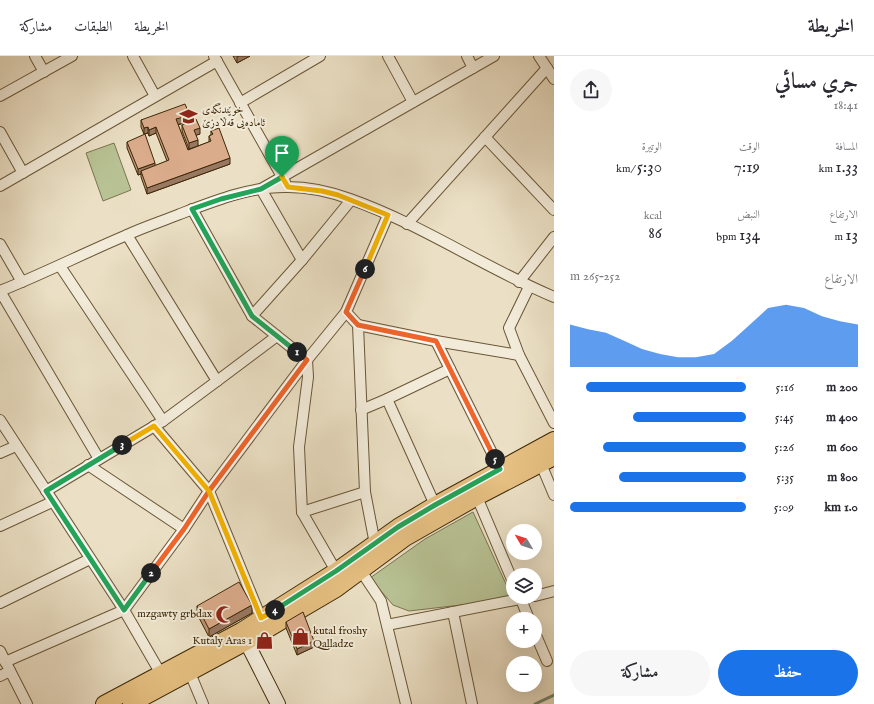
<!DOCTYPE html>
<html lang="ar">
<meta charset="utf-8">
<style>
body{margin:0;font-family:"IM FELL English",Amiri,serif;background:#f7f7f7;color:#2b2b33;direction:rtl;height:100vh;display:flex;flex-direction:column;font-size:15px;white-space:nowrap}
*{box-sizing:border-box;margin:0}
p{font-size:13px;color:#7c7c81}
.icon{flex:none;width:22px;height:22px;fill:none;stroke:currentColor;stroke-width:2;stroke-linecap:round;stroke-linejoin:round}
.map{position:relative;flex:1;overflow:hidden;direction:ltr}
.details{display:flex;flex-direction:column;background:#fff;width:320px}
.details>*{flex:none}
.needle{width:26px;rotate:309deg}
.fabs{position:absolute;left:506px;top:468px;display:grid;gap:8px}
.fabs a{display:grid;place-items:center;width:36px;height:36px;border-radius:50%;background:#fff;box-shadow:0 4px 16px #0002;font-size:20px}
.pin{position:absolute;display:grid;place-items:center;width:34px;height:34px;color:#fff;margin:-41px -17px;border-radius:50% 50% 50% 0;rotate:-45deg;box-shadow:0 0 4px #0007}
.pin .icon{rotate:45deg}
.km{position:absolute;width:20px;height:20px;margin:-10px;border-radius:50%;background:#222;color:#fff;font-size:11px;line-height:20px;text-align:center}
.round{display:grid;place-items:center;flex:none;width:42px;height:42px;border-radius:21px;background:#f7f7f7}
.head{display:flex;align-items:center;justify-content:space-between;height:68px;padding:0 16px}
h1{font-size:22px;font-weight:600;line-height:30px}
.metrics{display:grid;grid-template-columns:repeat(3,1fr);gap:6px;height:68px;padding:4px 16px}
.metrics div{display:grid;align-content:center}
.metrics b{font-size:17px;font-weight:600}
.metrics small{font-size:11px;font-weight:400}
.metrics p{font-size:11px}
.chart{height:112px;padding:8px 16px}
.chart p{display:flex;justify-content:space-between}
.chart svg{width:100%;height:72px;margin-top:4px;fill:#1a73e8;opacity:.7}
.button{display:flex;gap:8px;margin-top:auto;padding:8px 16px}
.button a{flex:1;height:46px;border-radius:24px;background:#1a73e8;color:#fff;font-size:16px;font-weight:600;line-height:46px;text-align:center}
.button a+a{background:#f7f7f7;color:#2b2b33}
ul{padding:0 16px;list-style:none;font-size:13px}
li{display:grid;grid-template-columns:64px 48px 1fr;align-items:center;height:30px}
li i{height:10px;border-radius:5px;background:#1a73e8}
header{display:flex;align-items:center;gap:24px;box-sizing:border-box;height:56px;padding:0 20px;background:#fff;border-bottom:1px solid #e1e1e2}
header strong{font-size:19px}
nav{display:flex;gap:22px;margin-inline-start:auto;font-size:14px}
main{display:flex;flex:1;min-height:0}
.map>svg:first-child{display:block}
.green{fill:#b8c294;stroke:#7b754d}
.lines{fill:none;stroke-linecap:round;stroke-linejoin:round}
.stream{stroke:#74816d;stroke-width:3}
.street-casing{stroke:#695636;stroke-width:12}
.secondary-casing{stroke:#3e2806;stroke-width:16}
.primary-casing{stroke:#3e2806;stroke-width:18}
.street{stroke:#f2ebd9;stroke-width:10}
.secondary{stroke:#f2ebd9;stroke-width:14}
.primary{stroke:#e6c082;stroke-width:16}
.wall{fill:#bc9478;stroke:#3e2806}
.shaded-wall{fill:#997862;stroke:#3e2806}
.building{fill:#dbac8c;stroke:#3e2806}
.split-1-casing{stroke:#fff;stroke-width:8}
.split-2-casing{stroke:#fff;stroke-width:8}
.split-3-casing{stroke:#fff;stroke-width:8}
.split-4-casing{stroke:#fff;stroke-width:8}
.split-5-casing{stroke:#fff;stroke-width:8}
.split-6-casing{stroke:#fff;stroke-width:8}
.split-7-casing{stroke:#fff;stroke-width:8}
.split-1{stroke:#22a559;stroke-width:5}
.split-2{stroke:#f0652b;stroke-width:5}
.split-3{stroke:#22a559;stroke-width:5}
.split-4{stroke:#f5b400;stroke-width:5}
.split-5{stroke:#22a559;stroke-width:5}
.split-6{stroke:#f0652b;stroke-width:5}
.split-7{stroke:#f5b400;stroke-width:5}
.labels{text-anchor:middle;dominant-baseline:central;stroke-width:4;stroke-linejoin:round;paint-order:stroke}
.poi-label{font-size:11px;fill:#3e2806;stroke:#f2ebd9;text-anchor:start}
</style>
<header>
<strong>الخريطة</strong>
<nav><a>الخريطة</a><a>الطبقات</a><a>مشاركة</a></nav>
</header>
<main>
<section class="details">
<div class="head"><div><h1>جري مسائي</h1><p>18:41</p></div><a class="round"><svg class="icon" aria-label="share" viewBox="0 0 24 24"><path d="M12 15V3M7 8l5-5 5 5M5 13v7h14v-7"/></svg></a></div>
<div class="metrics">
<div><p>المسافة</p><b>1.33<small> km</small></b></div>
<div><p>الوقت</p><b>7:19</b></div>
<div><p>الوتيرة</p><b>5:30<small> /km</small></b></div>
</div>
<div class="metrics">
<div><p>الارتفاع</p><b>13<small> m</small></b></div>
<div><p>النبض</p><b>134<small> bpm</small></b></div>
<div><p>kcal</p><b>86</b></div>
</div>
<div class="chart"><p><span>الارتفاع</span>252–265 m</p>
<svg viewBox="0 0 160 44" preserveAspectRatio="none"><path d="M0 44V18L10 21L20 23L30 28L40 33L50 36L60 38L70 38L80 36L90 28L100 18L110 8L120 6L130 8L140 13L150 16L160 18V44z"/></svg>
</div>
<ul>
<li><b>200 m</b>5:16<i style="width:91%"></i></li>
<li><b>400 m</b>5:45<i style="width:64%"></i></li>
<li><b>600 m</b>5:26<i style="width:81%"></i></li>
<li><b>800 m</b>5:35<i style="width:72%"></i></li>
<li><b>1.0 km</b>5:09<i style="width:100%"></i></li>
</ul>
<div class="button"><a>حفظ</a><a>مشاركة</a></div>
</section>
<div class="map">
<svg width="554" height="648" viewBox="0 0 554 648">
<rect width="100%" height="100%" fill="#ebe0c5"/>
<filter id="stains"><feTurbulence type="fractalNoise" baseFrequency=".005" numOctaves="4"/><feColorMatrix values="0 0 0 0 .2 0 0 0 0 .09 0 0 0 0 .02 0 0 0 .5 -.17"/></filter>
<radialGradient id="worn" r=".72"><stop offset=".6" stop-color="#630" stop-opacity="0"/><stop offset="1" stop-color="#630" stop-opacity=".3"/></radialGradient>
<g class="green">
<path d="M 114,87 L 131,134 L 103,145 L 86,97 Z"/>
<path d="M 473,456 L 511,539 L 487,546 L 409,555 L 393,549 L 370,522 L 425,483 Z"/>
</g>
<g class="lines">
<path class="stream" d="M 535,648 L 554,639"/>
<defs>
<g id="street">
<path d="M 35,0 L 44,16"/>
<path d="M 133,0 L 155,40"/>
<path d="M 214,0 L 285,126"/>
<path d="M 388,0 L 413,46"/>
<path d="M 467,0 L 473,12"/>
<path d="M 539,0 L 554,23"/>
<path d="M 0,40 L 72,0"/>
<path d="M 240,47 L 320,0"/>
<path d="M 0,76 L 23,117"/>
<path d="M 485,81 L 554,154"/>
<path d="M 0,130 L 217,5"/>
<path d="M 192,153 L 252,260 L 307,304 L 308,321 L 299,391 L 302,456 L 336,515"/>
<path d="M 407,168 L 547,12"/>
<path d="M 127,179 L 217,325"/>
<path d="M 0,188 L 22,226"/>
<path d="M 302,204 L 261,133 L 494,0"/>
<path d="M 60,210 L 163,365"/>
<path d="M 519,226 L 554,181"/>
<path d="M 529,231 L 509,272 L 519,299 L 554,367"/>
<path d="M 0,235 C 43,218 84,197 127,179 C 144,171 163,165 180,158 C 214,145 251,130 288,131 C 309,131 331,136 350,143 C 421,168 485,212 554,241"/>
<path d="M 0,235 L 99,403"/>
<path d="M 346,256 L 358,269 L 365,436 L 375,488"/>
<path d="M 252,260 L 302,204 L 351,144"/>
<path d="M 358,269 L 436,285 L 519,299"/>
<path d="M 436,285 L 500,413"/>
<path d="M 387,343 L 435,449"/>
<path d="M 361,354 L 387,343 L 450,313"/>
<path d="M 0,364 L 124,554 L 161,618"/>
<path d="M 154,370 L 209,435 L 261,562"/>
<path d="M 0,397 L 16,390"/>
<path d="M 541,408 L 554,439"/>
<path d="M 88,409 L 184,473"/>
<path d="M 46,435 L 163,365 L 217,325 L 277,280"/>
<path d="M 477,441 L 513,526"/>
<path d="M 302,456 L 365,436"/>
<path d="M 0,470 L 52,446"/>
<path d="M 361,515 L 381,545 L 406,648"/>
<path d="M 535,540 L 554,535"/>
<path d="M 520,541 L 529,563"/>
<path d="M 0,547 L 90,503"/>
<path d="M 453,556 L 472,648"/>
<path d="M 387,569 L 530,541"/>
<path d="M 535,577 L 547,605"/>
<path d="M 0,595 L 27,648"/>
<path d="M 5,606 L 124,554 L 184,473 L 209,435 L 307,304 L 346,256 L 388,159"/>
<path d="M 190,617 L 203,648"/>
<path d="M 0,620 L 10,615"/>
</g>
<path id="secondary" d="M 242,577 L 278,648"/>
<g id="primary">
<path d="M 104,648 L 241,575 L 336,515 L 398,471 L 435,449 L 554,384"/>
<path d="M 131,648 L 246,586 L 336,533 L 405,482 L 477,441 L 554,401"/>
</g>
</defs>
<use href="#street" class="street-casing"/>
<use href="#secondary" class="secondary-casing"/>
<use href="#primary" class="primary-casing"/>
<use href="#street" class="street"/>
<use href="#secondary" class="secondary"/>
<use href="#primary" class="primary"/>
</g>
<g class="wall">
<path d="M 233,0 L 250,0 L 237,7 Z"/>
<path d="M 188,61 L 184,63 L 184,67 L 178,69 L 188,94 L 189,93 L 182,75 L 182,69 L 200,78 L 196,79 L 198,90 L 209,86 L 209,80 L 211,79 L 211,75 L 230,108 L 147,138 L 141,121 L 141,118 L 138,119 L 127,92 L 127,86 L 155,110 L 167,105 L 156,77 L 149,80 L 148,77 L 144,78 L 141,71 L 141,64 Z"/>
<path d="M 197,550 L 252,557 L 209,581 L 197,558 Z"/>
<path d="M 286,566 L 314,591 L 297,599 L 286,572 Z"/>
</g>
<g class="shaded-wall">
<path d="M 239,0 L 250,0 L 237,7 L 237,1 Z"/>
<path d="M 188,55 L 188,61 L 184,63 L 184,67 L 176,69 L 176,63 L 182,57 Z"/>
<path d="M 148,71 L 148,77 L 144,78 L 144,72 Z"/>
<path d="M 156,71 L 156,77 L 149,80 L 149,74 Z"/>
<path d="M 200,72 L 200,78 L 194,80 L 194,74 Z"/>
<path d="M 198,84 L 198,90 L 189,93 L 189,87 Z"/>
<path d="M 230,102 L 230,108 L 147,138 L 147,132 Z"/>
<path d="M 155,107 L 155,113 L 141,115 L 141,118 L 138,119 L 138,113 Z"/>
<path d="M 252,549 L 252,557 L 209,581 L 209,573 Z"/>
<path d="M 314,585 L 314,591 L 297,599 L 297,593 Z"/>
</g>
<g class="building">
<path d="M 185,48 L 188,55 L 182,57 L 184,61 L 176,63 L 188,94 L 211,85 L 209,80 L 213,78 L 211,75 L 219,72 L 230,102 L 147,132 L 141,115 L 169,104 L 156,71 L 149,74 L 148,71 L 144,72 L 141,64 Z"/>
<path d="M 196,63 L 200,72 L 194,74 L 198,84 L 189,87 L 182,69 Z"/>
<path d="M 145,78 L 155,107 L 138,113 L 127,86 Z"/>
<path d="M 239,526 L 252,549 L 209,573 L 197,550 Z"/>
<path d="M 303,556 L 314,585 L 297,593 L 286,566 Z"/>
</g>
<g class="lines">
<defs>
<path id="split-1" d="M 282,121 L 261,133 L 221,143 L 192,153 L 252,260 L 297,296"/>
<path id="split-2" d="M 151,517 L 184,473 L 209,435 L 307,304 L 297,296"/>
<path id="split-3" d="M 122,389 L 46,435 L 124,554 L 151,517"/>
<path id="split-4" d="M 122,389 L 154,370 L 209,435 L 261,562 L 275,554"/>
<path id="split-5" d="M 275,554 L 336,515 L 398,471 L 435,449 L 500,413 L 495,403"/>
<path id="split-6" d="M 365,213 L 346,256 L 358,269 L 436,285 L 495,403"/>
<path id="split-7" d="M 282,121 L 288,131 L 322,135 L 338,139 L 388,159 L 365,213"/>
</defs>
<use href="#split-1" class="split-1-casing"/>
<use href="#split-2" class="split-2-casing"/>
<use href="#split-3" class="split-3-casing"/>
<use href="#split-4" class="split-4-casing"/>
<use href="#split-5" class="split-5-casing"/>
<use href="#split-6" class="split-6-casing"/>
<use href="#split-7" class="split-7-casing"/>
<use href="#split-1" class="split-1"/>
<use href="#split-2" class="split-2"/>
<use href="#split-3" class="split-3"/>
<use href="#split-4" class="split-4"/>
<use href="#split-5" class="split-5"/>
<use href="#split-6" class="split-6"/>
<use href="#split-7" class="split-7"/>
</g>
<defs>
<symbol id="school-bare" viewBox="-9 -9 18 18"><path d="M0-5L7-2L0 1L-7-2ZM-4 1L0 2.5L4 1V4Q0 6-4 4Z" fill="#8f2418" stroke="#f2ebd9" stroke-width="2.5" paint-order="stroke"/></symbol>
<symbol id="mosque-bare" viewBox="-9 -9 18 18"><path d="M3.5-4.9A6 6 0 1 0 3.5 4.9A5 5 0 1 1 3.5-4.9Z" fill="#8f2418" stroke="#f2ebd9" stroke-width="2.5" paint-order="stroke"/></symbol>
<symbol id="shop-bare" viewBox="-9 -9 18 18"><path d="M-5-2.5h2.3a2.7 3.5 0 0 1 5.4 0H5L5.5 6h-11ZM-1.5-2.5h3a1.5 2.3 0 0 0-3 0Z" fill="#8f2418" stroke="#f2ebd9" stroke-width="2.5" paint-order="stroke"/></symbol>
</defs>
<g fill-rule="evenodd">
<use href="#school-bare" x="176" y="48" width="25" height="25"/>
<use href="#mosque-bare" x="212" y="546" width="25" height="25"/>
<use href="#shop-bare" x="288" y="568" width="25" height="25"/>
<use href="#shop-bare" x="252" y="572" width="25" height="25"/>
</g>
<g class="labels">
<g class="poi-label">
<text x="202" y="54">خوێندنگەی<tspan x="202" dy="13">ئامادەیی قەڵادزێ</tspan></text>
<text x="212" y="558" text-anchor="end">mzgawty grbdax</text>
<text x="313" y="575">kutal froshy<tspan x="313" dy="13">Qalladze</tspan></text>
<text x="252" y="585" text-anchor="end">Kutaly Aras 1</text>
</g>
</g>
<rect width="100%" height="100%" filter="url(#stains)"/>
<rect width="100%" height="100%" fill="url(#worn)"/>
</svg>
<div class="fabs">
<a><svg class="needle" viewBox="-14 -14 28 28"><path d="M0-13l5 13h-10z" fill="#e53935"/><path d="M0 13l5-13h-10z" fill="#7c7c81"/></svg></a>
<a><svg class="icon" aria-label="layers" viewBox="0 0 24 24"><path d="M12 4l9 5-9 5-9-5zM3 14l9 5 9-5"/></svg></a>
<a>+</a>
<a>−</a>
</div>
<div class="pin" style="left:282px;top:121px;background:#1e9e55"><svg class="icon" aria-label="arrive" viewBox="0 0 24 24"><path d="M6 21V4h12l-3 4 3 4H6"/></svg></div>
<b class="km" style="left:297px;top:296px">1</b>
<b class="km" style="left:151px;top:517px">2</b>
<b class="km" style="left:122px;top:389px">3</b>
<b class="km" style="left:275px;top:554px">4</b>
<b class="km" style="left:495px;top:403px">5</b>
<b class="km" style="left:365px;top:213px">6</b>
</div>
</main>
